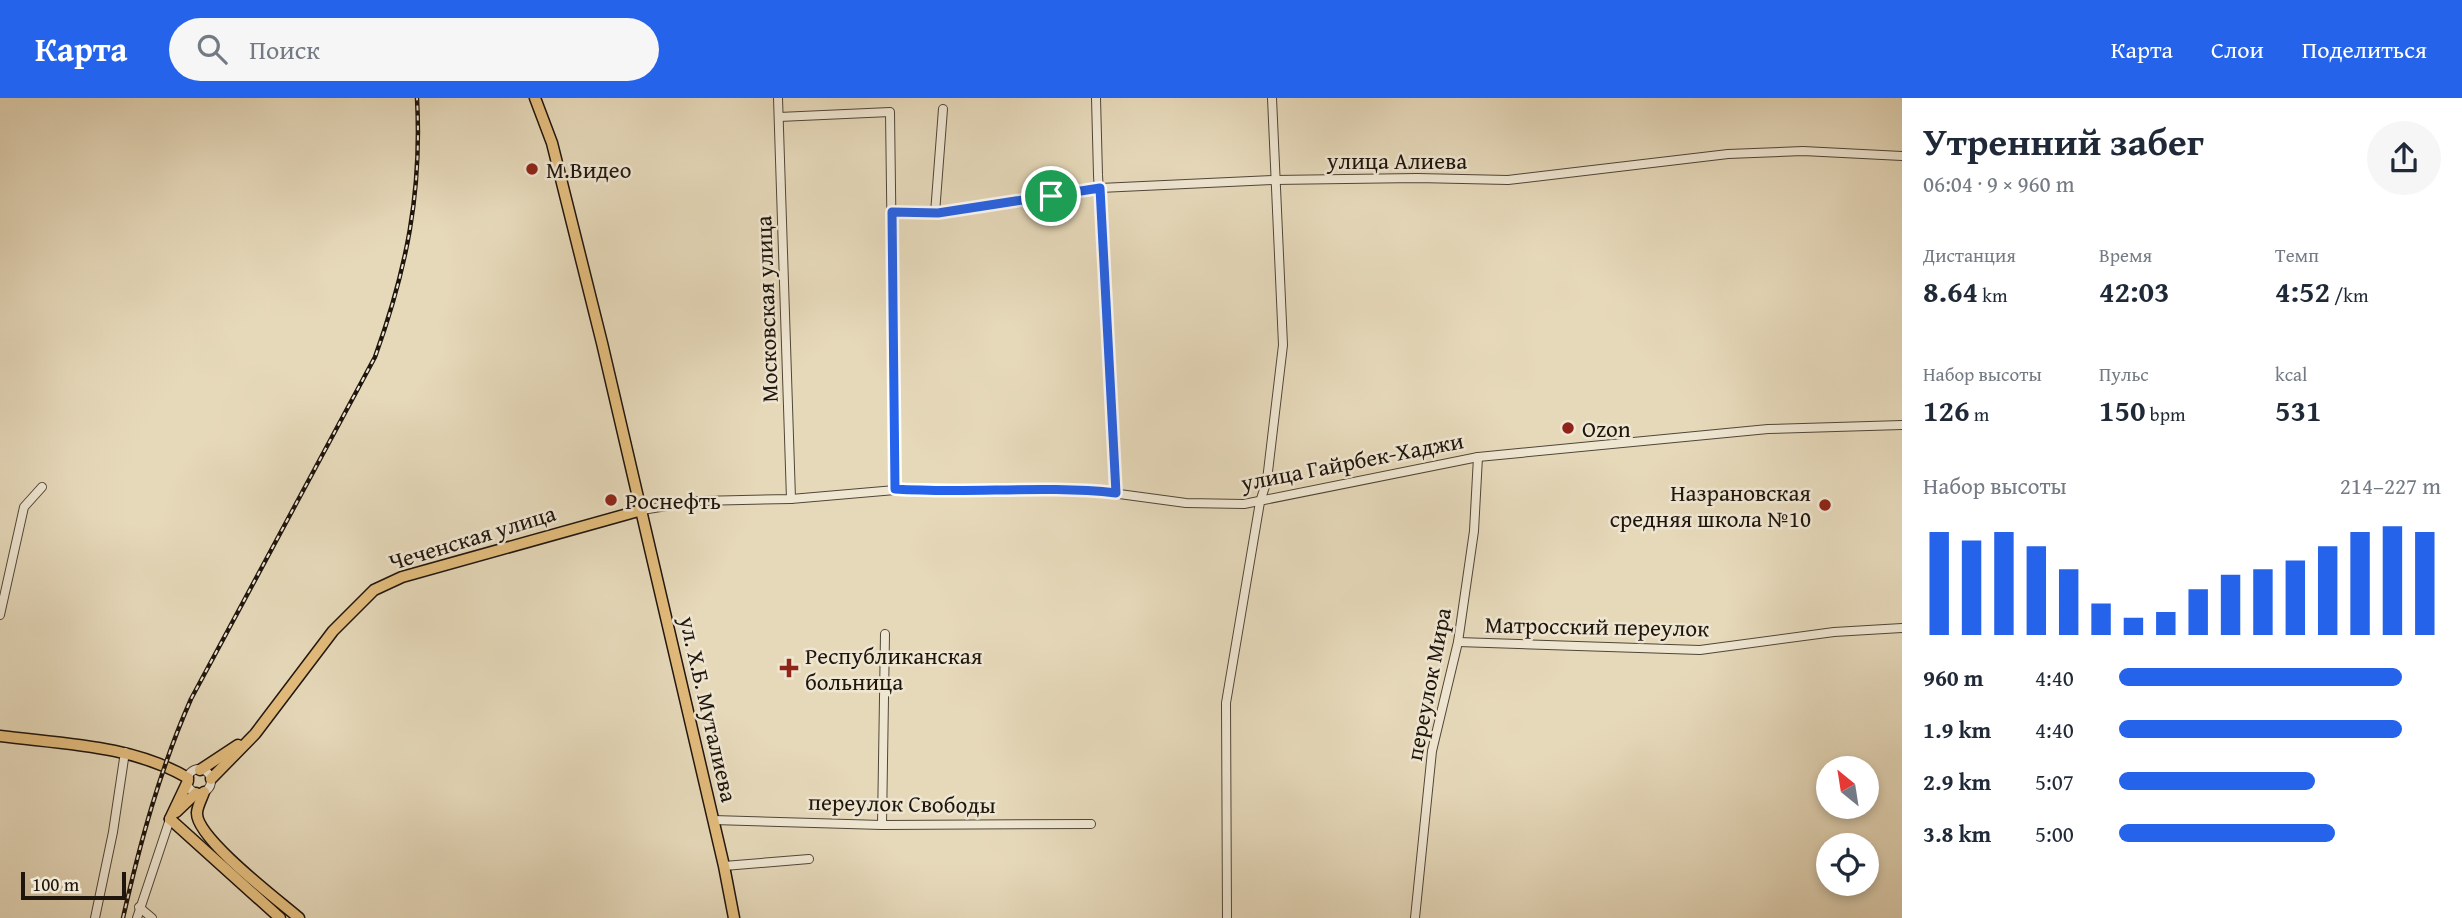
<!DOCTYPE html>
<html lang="ru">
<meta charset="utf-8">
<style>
body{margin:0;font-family:"Gentium Book Plus",serif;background:#f6f6f7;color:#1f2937;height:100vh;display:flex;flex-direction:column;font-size:26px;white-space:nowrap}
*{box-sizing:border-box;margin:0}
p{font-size:23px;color:#747a83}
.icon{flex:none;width:38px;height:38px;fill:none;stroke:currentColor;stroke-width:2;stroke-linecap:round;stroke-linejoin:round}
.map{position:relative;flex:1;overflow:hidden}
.drawer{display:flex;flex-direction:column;background:#fff;width:560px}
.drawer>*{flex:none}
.needle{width:46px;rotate:330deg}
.fabs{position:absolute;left:1816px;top:658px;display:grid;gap:14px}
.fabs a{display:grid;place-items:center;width:63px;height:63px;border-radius:50%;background:#fff;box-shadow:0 4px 10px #0003;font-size:35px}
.scale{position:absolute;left:21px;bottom:18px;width:105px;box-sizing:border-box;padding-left:7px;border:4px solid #1e150d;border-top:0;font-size:19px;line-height:24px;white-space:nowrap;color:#1e150d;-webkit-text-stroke:5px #efe6d2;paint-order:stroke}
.pin{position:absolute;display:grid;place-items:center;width:60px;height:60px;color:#fff;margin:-30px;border:4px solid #fff;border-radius:50%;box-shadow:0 2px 7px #0007}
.round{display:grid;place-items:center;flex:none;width:74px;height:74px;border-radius:37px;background:#f6f6f7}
.summary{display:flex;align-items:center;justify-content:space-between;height:119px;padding:0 21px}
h1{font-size:38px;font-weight:700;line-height:52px}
.stats{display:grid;grid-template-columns:repeat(3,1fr);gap:10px;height:119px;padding:7px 21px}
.stats div{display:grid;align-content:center}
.stats b{font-size:30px;font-weight:700}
.stats small{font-size:19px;font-weight:400}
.stats p{font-size:19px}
.chart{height:196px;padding:14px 21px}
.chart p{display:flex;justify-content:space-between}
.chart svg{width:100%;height:126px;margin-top:7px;stroke:#2563eb;stroke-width:6}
ul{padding:0 21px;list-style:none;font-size:23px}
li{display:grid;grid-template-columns:112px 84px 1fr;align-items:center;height:52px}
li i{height:18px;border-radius:9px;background:#2563eb}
header{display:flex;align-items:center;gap:42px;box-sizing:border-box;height:98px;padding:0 35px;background:#2563eb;color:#fff}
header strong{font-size:33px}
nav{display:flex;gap:38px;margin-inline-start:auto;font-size:24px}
.search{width:490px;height:63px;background:#f6f6f7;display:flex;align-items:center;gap:18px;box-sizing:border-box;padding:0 24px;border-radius:38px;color:#747a83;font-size:26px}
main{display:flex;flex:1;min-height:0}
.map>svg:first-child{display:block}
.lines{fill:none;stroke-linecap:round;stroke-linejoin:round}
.minor-casing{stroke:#504638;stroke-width:10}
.major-casing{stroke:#1e150d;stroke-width:13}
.minor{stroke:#efe6d2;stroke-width:8}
.major{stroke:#e3bc7d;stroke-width:10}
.rail-casing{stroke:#1e150d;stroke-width:4.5}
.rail{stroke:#efe6d2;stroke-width:2;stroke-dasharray:5;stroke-linecap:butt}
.route-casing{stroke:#fff;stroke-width:14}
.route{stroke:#2563eb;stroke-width:9}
.poi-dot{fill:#8f2418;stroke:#efe6d2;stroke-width:2.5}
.labels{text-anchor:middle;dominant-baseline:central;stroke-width:5;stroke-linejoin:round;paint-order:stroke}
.street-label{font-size:23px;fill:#1e150d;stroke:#efe6d2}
.poi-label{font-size:23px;fill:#1e150d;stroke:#efe6d2;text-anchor:start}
</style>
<header>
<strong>Карта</strong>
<div class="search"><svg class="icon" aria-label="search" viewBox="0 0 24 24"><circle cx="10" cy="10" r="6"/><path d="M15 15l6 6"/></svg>Поиск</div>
<nav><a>Карта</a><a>Слои</a><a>Поделиться</a></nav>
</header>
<main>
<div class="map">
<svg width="1902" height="820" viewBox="0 0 1902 820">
<rect width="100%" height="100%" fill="#e6d9ba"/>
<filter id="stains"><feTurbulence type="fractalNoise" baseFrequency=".00286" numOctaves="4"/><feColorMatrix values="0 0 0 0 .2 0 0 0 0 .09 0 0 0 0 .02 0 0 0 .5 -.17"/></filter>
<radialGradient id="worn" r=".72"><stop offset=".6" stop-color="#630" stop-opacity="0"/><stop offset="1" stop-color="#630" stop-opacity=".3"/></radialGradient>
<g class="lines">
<defs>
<g id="minor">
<path d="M 778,0 L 791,401"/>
<path d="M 1096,0 L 1098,77 L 1116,395"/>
<path d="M 779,19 L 890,14 L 895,392"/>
<path d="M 892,114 L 938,115 L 1100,90 L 1274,82 L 1417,80 L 1508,82 L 1728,56 L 1803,53 L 1902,58"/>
<path d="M 935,115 L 943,11"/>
<path d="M 642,412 L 698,403 L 791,401 L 895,392 L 932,394 L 1026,391 L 1097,393 L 1186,405 L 1244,406 L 1478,359 L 1768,331 L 1902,327"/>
<path d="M 0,517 L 24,409 L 42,389"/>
<path d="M 1458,544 L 1700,552 L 1834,534 L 1902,530"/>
<circle cx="199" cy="683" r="12"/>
<path d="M 713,722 L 882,727 L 1091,726"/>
<path d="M 882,727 L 885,536"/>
<path d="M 724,768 L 809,761"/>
<path d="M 139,809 L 152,820"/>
<path d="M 95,820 L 113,734 L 125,654"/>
<path d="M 137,820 L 170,721"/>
<path d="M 1227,820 L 1226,605 L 1260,404 L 1267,382 L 1283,247 L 1272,0"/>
<path d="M 1415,820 L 1432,653 L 1458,544 L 1474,433 L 1478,359"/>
</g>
<g id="major">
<path d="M 535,0 L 552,45 L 602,245 L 724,768 L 734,820"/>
<path d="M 0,638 C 63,646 132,647 188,680"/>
<path d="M 200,672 L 238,647"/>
<path d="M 211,681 L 255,636 L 333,533 L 374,492 L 402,479 L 642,412"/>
<path d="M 204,694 C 202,700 197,709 197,715 C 196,740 278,802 299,820"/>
<path d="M 176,714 L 196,695"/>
<path d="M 170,721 L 280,820"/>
<path d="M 170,721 L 188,683"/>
</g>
</defs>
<use href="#minor" class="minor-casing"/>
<use href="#major" class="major-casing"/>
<use href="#minor" class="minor"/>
<use href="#major" class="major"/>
<defs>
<path id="rail" d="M 123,820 C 140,745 160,671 191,601 L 375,259 C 407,170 422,94 417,0"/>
</defs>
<use href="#rail" class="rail-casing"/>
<use href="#rail" class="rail"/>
</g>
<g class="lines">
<defs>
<path id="route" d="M 1100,90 L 1116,395 C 1043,387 969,396 895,391 L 892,114 L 938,115 Z"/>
</defs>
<use href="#route" class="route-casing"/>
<use href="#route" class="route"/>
</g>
<g class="poi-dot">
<circle cx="532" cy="71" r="7"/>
<circle cx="1568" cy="330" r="7"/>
<circle cx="611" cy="402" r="7"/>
<circle cx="1825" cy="407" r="7"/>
<path d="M785.5 559.5h7v7h7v7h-7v7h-7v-7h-7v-7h7z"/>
</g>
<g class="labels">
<g class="street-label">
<text x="1397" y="62">улица Алиева</text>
<text transform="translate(766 211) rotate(-92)">Московская улица</text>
<text transform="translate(1352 363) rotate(-11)">улица Гайрбек-Хаджи</text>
<text transform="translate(472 439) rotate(-17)">Чеченская улица</text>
<text transform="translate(1597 528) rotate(1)">Матросский переулок</text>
<text transform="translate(1428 586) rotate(-79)">переулок Мира</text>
<text transform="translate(709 611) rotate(77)">ул. Х.Б. Муталиева</text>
<text transform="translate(902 705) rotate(1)">переулок Свободы</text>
</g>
<g class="poi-label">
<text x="546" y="71">М.Видео</text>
<text x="1582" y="330">Ozon</text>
<text x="1811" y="394" text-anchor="end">Назрановская<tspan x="1811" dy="26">средняя школа №10</tspan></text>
<text x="625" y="402">Роснефть</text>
<text x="805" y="557">Республиканская<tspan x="805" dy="26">больница</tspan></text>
</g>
</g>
<rect width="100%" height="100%" filter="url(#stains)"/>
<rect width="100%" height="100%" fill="url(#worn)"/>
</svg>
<div class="fabs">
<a><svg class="needle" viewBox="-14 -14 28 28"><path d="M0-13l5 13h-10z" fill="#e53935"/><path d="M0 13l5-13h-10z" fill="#747a83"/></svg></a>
<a><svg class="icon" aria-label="locate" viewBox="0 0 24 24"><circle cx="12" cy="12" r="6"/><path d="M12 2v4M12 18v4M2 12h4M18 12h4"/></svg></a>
</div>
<div class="scale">100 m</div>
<div class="pin" style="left:1051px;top:98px;background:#1e9e55"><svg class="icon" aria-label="arrive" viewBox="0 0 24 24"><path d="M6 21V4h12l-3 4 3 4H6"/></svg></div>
</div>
<section class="drawer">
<div class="summary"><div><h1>Утренний забег</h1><p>06:04 · 9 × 960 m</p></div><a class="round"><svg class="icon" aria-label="share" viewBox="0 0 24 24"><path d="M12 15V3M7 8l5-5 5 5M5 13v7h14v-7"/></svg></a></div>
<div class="stats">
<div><p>Дистанция</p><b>8.64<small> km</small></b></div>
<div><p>Время</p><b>42:03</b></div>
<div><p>Темп</p><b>4:52<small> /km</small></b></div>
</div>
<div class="stats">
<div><p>Набор высоты</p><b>126<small> m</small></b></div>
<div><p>Пульс</p><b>150<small> bpm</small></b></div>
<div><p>kcal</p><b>531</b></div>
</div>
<div class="chart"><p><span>Набор высоты</span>214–227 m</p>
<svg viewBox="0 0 160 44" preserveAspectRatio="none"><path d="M5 44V8M15 44V11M25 44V8M35 44V13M45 44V21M55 44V33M65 44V38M75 44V36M85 44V28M95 44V23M105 44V21M115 44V18M125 44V13M135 44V8M145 44V6M155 44V8"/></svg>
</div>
<ul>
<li><b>960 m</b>4:40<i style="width:88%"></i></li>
<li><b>1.9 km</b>4:40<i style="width:88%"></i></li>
<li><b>2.9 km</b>5:07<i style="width:61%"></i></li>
<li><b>3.8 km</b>5:00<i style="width:67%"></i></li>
</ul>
</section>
</main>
